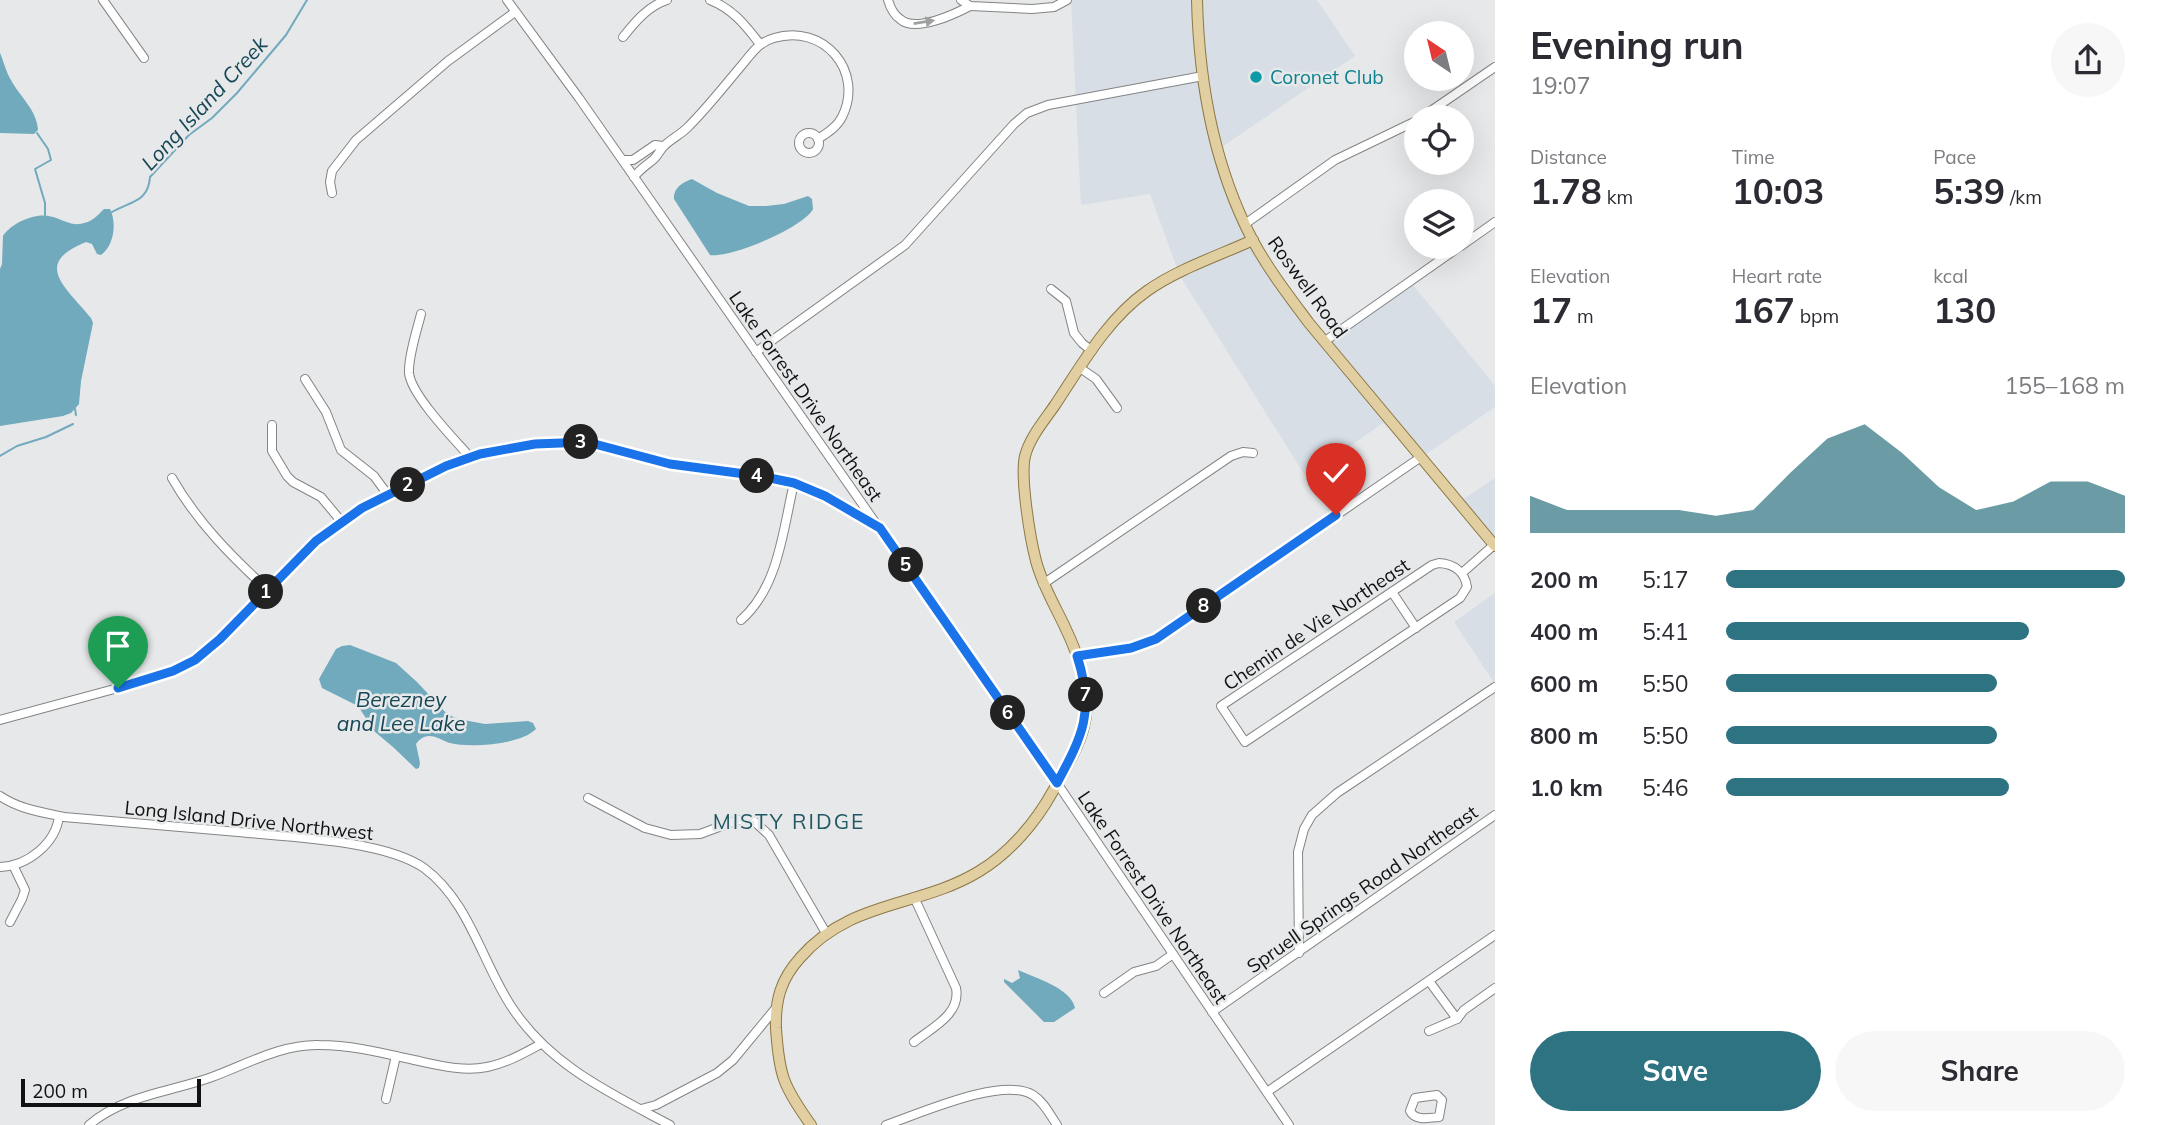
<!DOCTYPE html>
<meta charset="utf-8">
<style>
body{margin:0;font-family:Mulish,sans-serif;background:#f7f7f7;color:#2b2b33;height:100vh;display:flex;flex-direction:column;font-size:26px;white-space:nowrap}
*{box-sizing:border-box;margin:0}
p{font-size:23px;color:#7c7c81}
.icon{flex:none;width:38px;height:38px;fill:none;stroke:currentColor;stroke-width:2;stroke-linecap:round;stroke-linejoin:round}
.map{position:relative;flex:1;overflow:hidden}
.drawer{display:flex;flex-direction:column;background:#fff;width:665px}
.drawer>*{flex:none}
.needle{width:46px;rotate:325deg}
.buttons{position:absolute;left:1404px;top:21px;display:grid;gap:14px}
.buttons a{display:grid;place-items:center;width:70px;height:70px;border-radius:50%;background:#fff;box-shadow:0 7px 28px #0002;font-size:35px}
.scale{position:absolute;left:21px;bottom:18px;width:180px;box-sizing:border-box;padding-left:7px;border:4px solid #101111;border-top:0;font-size:19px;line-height:24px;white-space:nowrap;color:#101111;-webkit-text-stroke:5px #e7e8e9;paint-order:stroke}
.pin{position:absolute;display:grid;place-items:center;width:60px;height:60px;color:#fff;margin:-72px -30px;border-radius:50% 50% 50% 0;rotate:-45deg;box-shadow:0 0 7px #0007}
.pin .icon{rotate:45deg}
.km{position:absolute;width:35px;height:35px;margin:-18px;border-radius:50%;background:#222;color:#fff;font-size:19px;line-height:35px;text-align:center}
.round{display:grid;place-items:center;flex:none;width:74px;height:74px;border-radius:37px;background:#f7f7f7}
.summary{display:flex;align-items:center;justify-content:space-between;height:119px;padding:0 35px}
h1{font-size:38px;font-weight:700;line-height:52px}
.stats{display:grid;grid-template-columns:repeat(3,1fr);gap:10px;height:119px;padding:7px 35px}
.stats div{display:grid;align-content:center}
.stats b{font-size:35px;font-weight:700}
.stats small{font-size:19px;font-weight:400}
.stats p{font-size:19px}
.chart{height:196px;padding:14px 35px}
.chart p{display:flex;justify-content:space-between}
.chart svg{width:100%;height:126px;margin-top:7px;fill:#2d7381;opacity:.7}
.cta{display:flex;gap:14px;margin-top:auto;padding:14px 35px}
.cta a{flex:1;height:80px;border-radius:42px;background:#2d7381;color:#fff;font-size:28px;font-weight:700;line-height:80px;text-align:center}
.cta a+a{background:#f7f7f7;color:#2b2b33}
ul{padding:0 35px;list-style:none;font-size:23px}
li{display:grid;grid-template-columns:112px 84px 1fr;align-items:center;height:52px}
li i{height:18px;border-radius:9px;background:#2d7381}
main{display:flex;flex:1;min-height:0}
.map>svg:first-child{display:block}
.built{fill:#d7dee5}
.water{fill:#71a9bd}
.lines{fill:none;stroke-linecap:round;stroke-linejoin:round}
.stream{stroke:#71a9bd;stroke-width:2}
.minor-casing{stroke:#838485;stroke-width:10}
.major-casing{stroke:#8c7846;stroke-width:12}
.minor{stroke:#fff;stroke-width:8}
.major{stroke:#e2cfa1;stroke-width:10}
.oneway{fill:#9fa0a0}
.route-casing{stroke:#fff;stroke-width:14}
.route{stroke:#1a73e8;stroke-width:9}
.culture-dot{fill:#0f9aa8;stroke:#e7e8e9;stroke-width:2.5}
.labels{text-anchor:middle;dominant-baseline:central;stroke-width:5;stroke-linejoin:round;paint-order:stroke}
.culture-label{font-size:19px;fill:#0d838f;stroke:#e7e8e9;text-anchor:start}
.street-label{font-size:19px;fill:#101111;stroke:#e7e8e9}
.water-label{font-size:21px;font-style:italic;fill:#164756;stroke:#e7e8e9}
.neighbourhood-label{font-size:21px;letter-spacing:2px;fill:#1f5762;stroke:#e7e8e9}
</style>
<main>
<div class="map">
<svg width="1495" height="1125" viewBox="0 0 1495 1125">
<rect width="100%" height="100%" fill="#e7e8e9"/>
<g class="built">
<path d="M 1071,0 L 1317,0 L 1355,56 L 1216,151 L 1261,260 L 1324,341 L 1410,281 L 1495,386 L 1495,407 L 1419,459 L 1383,423 L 1306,477 L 1180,276 L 1150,194 L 1081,205 Z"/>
<path d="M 1495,478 L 1495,550 L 1459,502 Z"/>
<path d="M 1495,593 L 1495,684 L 1454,622 Z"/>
</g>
<g class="water">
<path d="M 0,53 C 4,62 6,72 11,80 C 20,97 37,110 38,130 L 34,134 L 0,133 Z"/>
<path d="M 692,179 L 717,193 L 749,206 L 766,206 L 784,204 L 808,196 L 812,199 L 813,209 C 803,228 731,258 710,255 L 674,199 C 673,188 683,182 692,179 Z"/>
<path d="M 104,209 L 110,209 C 117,223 114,246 101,255 L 97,254 L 92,244 L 86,242 C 31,264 67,288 91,318 L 93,323 L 81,381 L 79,404 L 71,413 L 63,416 L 0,426 L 0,269 L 2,264 L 3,236 C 11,223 37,211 53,217 C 63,220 70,225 80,224 C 92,222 96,217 104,209 Z"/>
<path d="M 350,645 L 396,663 L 417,682 L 447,714 L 458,719 L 485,724 L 528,721 L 533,723 L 536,729 C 520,745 471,748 450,743 C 443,741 437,736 429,736 C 423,736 419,740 416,744 L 420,763 L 419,768 L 416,769 L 393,747 L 375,732 L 358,706 L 322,688 L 319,679 L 336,649 L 342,646 Z"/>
<path d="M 1018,970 C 1035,978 1071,988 1075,1008 L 1054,1022 L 1044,1022 L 1004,982 L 1004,979 L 1012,983 L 1020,978 Z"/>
</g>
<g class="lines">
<g class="stream">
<path d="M 37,133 L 48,149 L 51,160 L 35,169 L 45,203 L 45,215"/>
<path d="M 112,212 C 130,201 148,203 150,177 L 189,135 L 212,118 L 237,93 L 286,35 L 307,0"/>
<path d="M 75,409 L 76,415"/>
<path d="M 0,456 L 17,446 L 46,437 L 73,424"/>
</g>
<defs>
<g id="minor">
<path d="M 103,0 L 144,58"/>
<path d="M 507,0 L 579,98 L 1057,783 L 1289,1125"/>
<path d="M 710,0 C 733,9 745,25 760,44"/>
<path d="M 888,0 C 890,7 894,15 900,19 C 915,33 955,14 970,6"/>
<path d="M 961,0 L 970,6 L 1032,9 L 1054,7 L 1067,0"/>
<path d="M 623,37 C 635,22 648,6 667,0"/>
<path d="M 1422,117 L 1495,67"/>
<circle cx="809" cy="143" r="10"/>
<path d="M 623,160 L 633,160 L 655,145 L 663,146"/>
<path d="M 634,177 C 640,169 647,165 654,159 C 658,155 660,150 664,146 C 672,138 682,134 689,126 C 708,107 725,85 742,65 C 752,53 759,42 774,38 C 823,23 865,71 842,117 C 837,127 827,133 818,139"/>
<path d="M 332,193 L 330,182 L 332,171 L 356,140 L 448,61 L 515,12"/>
<path d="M 1245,224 L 1335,160 L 1416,121"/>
<path d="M 1461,246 L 1495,222"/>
<path d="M 1051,289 L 1066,301 L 1074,333 L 1082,343 L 1092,351"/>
<path d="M 421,314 C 417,330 408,357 409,373 C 411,395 455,440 470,457"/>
<path d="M 1325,341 L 1459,247"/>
<path d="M 756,352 L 905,245 L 1014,124 L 1027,113 L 1048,105 L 1203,76"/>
<path d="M 1080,368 L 1096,379 L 1117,408"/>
<path d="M 305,379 L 326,412 L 341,450 L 374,476 L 388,495"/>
<path d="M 272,425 L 272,451 L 287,476 L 293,482 L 321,497 L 341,521"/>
<path d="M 172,478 C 197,522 232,557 268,590"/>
<path d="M 1439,563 C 1454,564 1465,572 1467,587 L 1460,598 L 1245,742 L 1221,706 L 1432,565 Z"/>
<path d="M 1462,573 L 1495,544"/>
<path d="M 1043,584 L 1231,456 L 1243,452 L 1253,453"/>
<path d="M 1392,592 L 1416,628"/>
<path d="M 741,620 C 779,587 783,529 794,483"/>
<path d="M 1077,656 L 1131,648 L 1156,639 L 1421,457"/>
<path d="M 0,720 L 118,688 L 178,669 L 210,648 L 316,541 L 347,517 L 377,500 L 446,466 L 499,450 L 535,444 L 587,442 L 670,464 L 776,479 L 809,488 L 825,496 L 877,527"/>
<path d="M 0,796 C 19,809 41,812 64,817 C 122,822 180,827 238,832 C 288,837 384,840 424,868 C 469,901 482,962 511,1006 C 549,1065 610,1093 670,1125"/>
<path d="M 588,798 L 645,828 L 671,835 L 700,834 L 738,820 L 755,822 L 769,835 L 826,933"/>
<path d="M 0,867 C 28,866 56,843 59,816"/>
<path d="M 914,897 L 956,988 C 961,1014 933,1027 914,1042"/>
<path d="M 10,922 L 22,899 L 25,890 L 13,865"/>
<path d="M 1299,953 L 1298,852 L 1304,829 L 1312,815 L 1337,793 L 1495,687"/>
<path d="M 1429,981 L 1457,1019"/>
<path d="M 1104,993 L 1134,972 L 1156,966 L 1173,954"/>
<path d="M 1212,1012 L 1495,815"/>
<path d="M 1429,1031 L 1457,1019 L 1464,1010 L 1495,988"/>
<path d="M 1267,1092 L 1495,935"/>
<path d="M 1437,1095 L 1442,1100 L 1439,1117 C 1429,1118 1415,1121 1410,1111 L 1415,1098 Z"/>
<path d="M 386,1099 L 396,1056"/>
<path d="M 641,1109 L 656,1105 L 717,1073 L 733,1060 L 775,1009"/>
<path d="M 89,1125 C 124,1095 171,1092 212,1077 C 247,1064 282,1044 319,1045 C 351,1045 383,1053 414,1060 C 438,1065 463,1072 487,1067 C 507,1063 524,1053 541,1044"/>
<path d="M 886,1125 C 919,1114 1002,1076 1033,1095 C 1044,1102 1050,1115 1057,1125"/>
</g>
<g id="major">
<path d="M 1197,0 C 1199,82 1214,166 1252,239 C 1268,269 1289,296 1309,323 L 1495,546"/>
<path d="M 811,1125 C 783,1086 779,1075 776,1028 C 775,1000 781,979 800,958 C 850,900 918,908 978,872 C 1009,854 1036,822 1053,791 C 1063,773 1076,753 1082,733 C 1094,697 1080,658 1064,625 C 1054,604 1042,584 1036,561 C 1030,538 1020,477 1025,456 C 1030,437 1044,421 1055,405 C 1081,366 1107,319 1147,291 C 1178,269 1218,256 1253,240"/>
</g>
</defs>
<use href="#minor" class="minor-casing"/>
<use href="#major" class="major-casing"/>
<use href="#minor" class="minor"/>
<use href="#major" class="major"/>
</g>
<defs><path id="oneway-solid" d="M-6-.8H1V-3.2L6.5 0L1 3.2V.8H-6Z" transform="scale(1.75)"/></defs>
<use class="oneway" href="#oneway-solid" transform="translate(924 22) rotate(-9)"/>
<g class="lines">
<defs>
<path id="route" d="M 118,688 L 173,671 L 195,660 L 220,639 L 316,541 L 362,508 L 446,466 L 480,454 L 535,444 L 587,442 L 670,464 L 760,476 L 794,483 L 825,496 L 880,528 L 1057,783 C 1083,735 1095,711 1077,656 L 1131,648 L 1156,639 L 1336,515"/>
</defs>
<use href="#route" class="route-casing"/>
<use href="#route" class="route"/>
</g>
<circle class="culture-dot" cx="1256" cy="77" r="7"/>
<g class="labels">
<g class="culture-label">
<text x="1270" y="77">Coronet Club</text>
</g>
<g class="street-label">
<text transform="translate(1308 287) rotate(54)">Roswell Road</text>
<text transform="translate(806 396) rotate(55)">Lake Forrest Drive Northeast</text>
<text transform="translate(1316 624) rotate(-34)">Chemin de Vie Northeast</text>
<text transform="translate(249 820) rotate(6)">Long Island Drive Northwest</text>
<text transform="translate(1362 889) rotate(-35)">Spruell Springs Road Northeast</text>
<text transform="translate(1153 897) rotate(56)">Lake Forrest Drive Northeast</text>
</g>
<g class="water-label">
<text transform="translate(204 103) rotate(-47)">Long Island Creek</text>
<text x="401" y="699">Berezney<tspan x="401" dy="24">and Lee Lake</tspan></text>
</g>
<g class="neighbourhood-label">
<text x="789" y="821">MISTY RIDGE</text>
</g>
</g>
</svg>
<div class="buttons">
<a><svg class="needle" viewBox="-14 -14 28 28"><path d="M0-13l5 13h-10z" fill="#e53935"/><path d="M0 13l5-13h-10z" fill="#7c7c81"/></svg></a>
<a><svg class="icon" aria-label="locate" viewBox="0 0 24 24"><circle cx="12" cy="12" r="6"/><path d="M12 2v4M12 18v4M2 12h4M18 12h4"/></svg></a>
<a><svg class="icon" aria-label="layers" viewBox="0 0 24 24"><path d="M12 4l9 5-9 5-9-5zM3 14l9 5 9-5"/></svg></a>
</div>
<div class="scale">200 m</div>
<div class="pin" style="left:118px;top:688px;background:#1e9e55"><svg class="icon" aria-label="arrive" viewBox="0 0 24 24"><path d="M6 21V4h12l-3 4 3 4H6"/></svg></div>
<div class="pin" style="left:1336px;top:515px;background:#d93025"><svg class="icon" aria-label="check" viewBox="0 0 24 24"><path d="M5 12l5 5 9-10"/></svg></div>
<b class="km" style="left:266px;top:592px">1</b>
<b class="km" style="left:408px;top:485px">2</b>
<b class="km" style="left:581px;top:442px">3</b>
<b class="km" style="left:757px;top:476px">4</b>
<b class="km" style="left:906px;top:565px">5</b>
<b class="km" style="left:1008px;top:713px">6</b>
<b class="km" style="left:1086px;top:695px">7</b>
<b class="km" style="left:1204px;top:606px">8</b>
</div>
<section class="drawer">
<div class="summary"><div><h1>Evening run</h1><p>19:07</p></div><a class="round"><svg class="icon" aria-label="share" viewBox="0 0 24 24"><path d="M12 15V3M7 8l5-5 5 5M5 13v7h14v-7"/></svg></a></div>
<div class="stats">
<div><p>Distance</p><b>1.78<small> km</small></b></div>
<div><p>Time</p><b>10:03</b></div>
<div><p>Pace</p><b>5:39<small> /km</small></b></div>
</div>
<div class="stats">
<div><p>Elevation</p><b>17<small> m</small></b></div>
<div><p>Heart rate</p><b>167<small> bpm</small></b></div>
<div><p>kcal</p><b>130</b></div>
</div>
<div class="chart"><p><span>Elevation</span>155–168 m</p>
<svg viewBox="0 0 160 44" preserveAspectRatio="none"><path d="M0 44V31L10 36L20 36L30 36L40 36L50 38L60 36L70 23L80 11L90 6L100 16L110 28L120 36L130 33L140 26L150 26L160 31V44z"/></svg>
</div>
<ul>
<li><b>200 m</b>5:17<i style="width:100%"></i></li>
<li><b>400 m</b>5:41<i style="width:76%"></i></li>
<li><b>600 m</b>5:50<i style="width:68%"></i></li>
<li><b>800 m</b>5:50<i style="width:68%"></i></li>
<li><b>1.0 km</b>5:46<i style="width:71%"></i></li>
</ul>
<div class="cta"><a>Save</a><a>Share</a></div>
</section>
</main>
